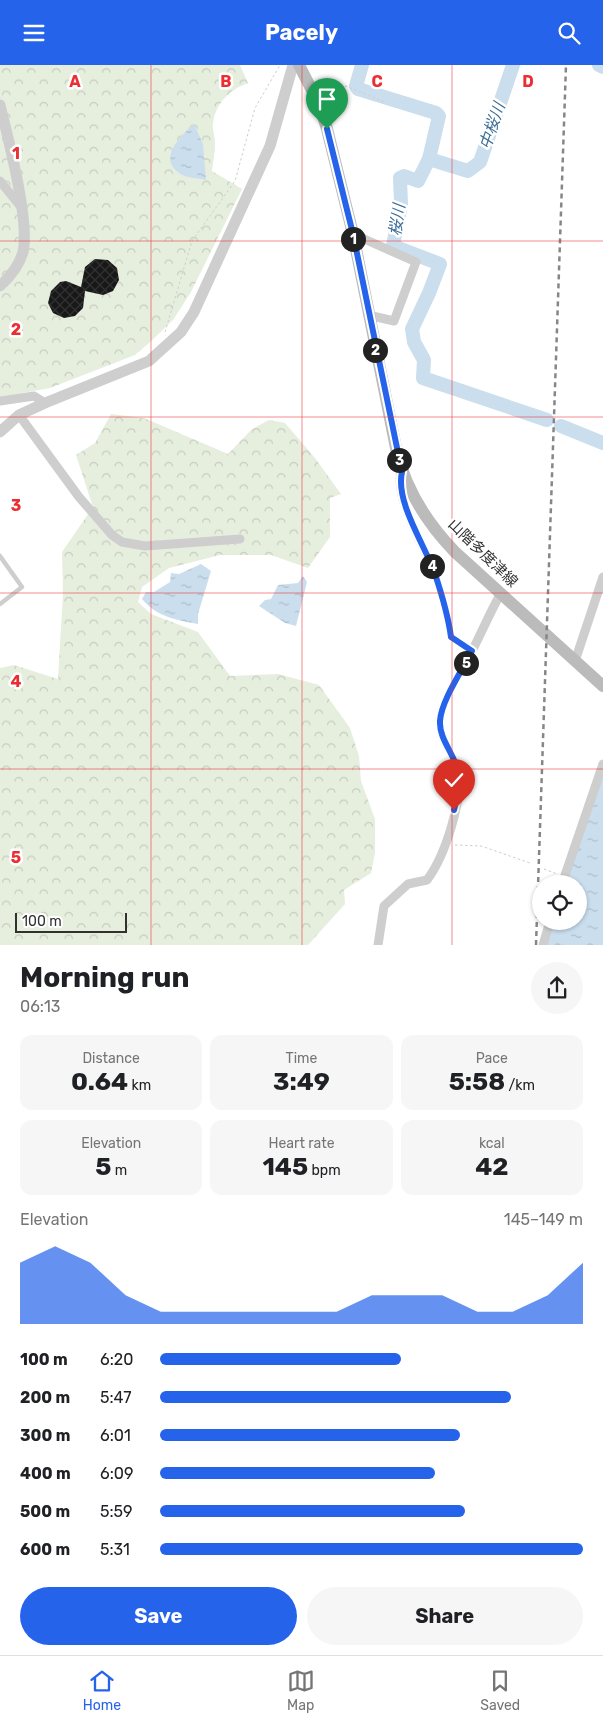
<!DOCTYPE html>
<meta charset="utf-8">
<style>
body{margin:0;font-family:Rubik,"Noto Sans JP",sans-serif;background:#f6f6f6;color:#202124;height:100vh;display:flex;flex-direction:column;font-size:19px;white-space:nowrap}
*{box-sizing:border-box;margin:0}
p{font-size:16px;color:#757577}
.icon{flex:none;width:28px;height:28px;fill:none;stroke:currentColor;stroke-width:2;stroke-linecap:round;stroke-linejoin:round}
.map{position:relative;height:880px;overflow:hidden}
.side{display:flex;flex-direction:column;background:#fff;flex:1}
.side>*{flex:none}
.tools{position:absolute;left:532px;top:810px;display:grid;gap:10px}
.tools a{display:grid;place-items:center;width:55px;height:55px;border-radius:50%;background:#fff;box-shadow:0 1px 4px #0004;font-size:25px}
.scale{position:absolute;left:15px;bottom:12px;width:112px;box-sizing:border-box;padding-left:5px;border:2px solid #313131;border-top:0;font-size:14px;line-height:18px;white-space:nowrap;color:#313131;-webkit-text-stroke:4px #fff;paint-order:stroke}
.pin{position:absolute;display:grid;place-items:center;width:42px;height:42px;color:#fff;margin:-51px -21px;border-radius:50% 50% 50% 0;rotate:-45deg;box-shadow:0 0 5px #0007}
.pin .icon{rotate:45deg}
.km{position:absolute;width:25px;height:25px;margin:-12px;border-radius:50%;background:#222;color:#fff;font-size:14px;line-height:25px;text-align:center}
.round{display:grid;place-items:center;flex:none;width:52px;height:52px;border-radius:26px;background:#f6f6f6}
.summary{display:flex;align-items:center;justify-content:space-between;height:85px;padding:0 20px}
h1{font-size:28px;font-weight:700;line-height:38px}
.figures{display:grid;grid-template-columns:repeat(3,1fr);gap:8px;height:85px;padding:5px 20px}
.figures div{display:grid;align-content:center;border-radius:12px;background:#f6f6f6;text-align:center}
.figures b{font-size:25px;font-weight:700}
.figures small{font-size:14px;font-weight:400}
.figures p{font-size:14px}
.chart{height:140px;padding:10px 20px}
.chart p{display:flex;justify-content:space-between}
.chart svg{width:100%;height:90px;margin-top:5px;fill:#2563eb;opacity:.7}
.button{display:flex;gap:10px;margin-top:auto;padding:10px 20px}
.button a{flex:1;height:58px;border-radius:30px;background:#2563eb;color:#fff;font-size:20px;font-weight:700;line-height:58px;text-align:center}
.button a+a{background:#f6f6f6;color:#202124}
ul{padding:0 20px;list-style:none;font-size:16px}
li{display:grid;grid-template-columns:80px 60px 1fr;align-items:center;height:38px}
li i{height:12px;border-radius:6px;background:#2563eb}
header{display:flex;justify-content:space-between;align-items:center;height:65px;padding:0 20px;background:#2563eb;color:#fff;font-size:22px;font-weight:700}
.dock{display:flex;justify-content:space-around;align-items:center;height:70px;border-top:1px solid #e0e0e0;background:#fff;font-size:14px;color:#757577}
.dock a{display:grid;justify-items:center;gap:2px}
.dock .selected{color:#2563eb}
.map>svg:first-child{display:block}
.forest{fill:url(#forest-crowns)}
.water{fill:url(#water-ripples)}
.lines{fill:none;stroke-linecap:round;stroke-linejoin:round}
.river{stroke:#cadeee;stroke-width:14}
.building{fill:url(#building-cross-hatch)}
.path{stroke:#cecece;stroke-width:1;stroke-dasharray:2.5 2.5;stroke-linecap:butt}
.service{stroke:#cecece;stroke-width:4.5}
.minor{stroke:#cecece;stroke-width:9}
.tertiary{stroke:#cecece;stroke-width:11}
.secondary{stroke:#bbb;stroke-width:12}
.rail{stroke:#868686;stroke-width:2.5;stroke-dasharray:5 4;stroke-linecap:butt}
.route-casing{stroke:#fff;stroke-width:10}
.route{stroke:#2563eb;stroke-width:6}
.grid{fill:none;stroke:#ec2e33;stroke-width:1;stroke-opacity:0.55}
.labels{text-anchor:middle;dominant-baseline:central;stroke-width:5;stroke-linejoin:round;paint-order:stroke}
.street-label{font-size:15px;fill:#313131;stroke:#fff}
.water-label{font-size:16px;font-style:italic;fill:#3b6e97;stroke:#fff}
.grid-label{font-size:16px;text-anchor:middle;font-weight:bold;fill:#ec2e33;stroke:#fff;stroke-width:5;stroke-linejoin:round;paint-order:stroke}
</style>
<header><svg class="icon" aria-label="menu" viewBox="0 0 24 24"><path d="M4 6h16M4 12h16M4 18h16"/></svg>Pacely<svg class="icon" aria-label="search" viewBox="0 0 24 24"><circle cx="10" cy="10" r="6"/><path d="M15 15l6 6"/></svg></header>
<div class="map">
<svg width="603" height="880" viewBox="0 0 603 880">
<defs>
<pattern id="forest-crowns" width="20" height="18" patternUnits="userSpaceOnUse" patternTransform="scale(1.25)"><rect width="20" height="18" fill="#e6eede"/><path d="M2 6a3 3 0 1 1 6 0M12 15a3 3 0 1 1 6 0" fill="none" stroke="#c6cdbf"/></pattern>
<pattern id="water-ripples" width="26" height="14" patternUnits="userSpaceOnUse" patternTransform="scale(1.25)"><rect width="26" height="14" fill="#cadeee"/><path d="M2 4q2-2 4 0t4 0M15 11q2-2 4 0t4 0" fill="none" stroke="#aebfcd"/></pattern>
<pattern id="building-cross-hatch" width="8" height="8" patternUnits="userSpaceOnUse" patternTransform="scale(1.25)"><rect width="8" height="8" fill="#181818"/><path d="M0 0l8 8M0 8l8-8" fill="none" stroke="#313131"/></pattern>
</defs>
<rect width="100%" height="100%" fill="#fff"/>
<g class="forest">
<path d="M 0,0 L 240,0 L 248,18 C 229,25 216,38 213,58 C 212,65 215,72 215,78 C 215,87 213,97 212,106 L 242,124 L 191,227 L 173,255 L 148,279 L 135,290 L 50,323 L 0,332 Z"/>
<path d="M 111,349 L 144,353 L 228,389 L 252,364 L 269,355 L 285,358 L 315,393 L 341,429 L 330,433 L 330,472 L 308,503 L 271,490 L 220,490 L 169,503 L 142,522 L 138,537 L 151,549 L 198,567 L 230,611 L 278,609 L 319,620 L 350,663 L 359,691 L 361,716 L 375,754 L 375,788 L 371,808 L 344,825 L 345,839 L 308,880 L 0,880 L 0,603 L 14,600 L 58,614 L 63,529 L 62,487 L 93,442 L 76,390 L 95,378 Z"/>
</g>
<g class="water">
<path d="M 194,59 L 203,79 L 206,115 C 198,113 186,113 179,108 C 157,93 182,69 194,59 Z"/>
<path d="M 201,499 L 211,506 L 198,549 L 198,559 C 176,555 157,552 142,534 L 146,527 L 154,527 L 170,517 L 171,508 L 179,509 Z"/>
<path d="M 303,511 L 307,517 L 296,561 L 285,558 L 259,541 L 265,535 L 271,534 L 278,520 L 298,518 Z"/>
<path d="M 603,702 L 603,880 L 546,880 L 552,856 L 579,856 L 579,819 L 564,819 Z"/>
</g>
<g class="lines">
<g class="river">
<path d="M 362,0 L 356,21 L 358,24 L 436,48 L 439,51 L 429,94 L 418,116 L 404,111 L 400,113 L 401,139 L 393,181 L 440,199 L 429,228 L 412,264 L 414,277 L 424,295 L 423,313 L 547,355"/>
<path d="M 599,0 L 603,2"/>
<path d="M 429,94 L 468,106 L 480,97 L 513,0"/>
<path d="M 561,361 L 603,378"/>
</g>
</g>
<path class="building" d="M 95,194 L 108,195 L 117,203 L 119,215 L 113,226 L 103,230 L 85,226 L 83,243 L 75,251 L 64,253 L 53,248 L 48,238 L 51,226 L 60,217 L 66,216 L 81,222 L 85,202 Z"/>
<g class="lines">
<g class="path">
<path d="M 328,32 L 346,21 L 384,37"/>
<path d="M 165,267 L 192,176 L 235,116 L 255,43 L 280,0"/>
<path d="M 455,780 L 481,781 L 530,798"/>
<path d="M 544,804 L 557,809"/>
</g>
<path class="service" d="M 0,491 L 22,522 L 0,539"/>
<g class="minor">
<path d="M 0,116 L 21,142"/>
<path d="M 353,169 L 416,197 L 394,256 L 368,250"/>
<path d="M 0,336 L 34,331 L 45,338"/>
<path d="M 19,350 L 79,432 L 112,470 L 122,477 L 145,481 L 240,474"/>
<path d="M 401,407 C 395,435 423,479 433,505 C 442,527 448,549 451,572 L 472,586"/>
<path d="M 575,596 L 603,512"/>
<path d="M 562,819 L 603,699"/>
<path d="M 378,880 L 384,841 L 408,819 L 427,815 C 445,791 463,736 458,706 C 454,689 439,674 440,656 C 441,635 463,605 472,586 C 482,567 490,547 501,528"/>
<path d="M 543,880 L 550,856"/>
</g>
<g class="tertiary">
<path d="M 0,40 C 8,73 30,156 23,187 C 19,201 11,211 0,221"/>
<path d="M 0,367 L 19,350 L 45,338 L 149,296 L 181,267 L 194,247 L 270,81 L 293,0"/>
</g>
<path class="secondary" d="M 299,0 L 319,39 L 327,64 L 353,169 L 396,383 C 405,424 426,457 455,487 L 603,621"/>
<path class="rail" d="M 536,880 L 566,0"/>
</g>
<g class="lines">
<defs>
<path id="route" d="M 327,64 L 353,169 L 402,407 C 395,437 425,480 435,509 C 442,530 448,550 451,572 L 472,586 C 463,604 441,636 440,656 C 439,675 455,689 458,707 C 460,720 457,732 454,745"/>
</defs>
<use href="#route" class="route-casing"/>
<use href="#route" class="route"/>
</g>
<path class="grid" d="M 151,0 L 151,880M 302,0 L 302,880M 452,0 L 452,880M 0,176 L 603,176M 0,352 L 603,352M 0,528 L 603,528M 0,704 L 603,704"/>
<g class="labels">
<g class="street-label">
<text transform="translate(483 488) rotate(44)">山階多度津線</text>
</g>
<g class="water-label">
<text transform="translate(492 61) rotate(-71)">中桜川</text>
<text transform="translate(397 155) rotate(-82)">桜川</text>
</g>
</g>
<g class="grid-label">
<text x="75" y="22">A</text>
<text x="226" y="22">B</text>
<text x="377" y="22">C</text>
<text x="528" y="22">D</text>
<text x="16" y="94">1</text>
<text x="16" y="270">2</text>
<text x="16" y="446">3</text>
<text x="16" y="622">4</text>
<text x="16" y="798">5</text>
</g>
</svg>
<div class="tools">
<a><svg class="icon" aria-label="locate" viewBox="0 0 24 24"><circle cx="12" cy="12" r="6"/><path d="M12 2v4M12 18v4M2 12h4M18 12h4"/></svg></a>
</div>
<div class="scale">100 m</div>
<div class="pin" style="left:327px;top:64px;background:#1e9e55"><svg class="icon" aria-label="arrive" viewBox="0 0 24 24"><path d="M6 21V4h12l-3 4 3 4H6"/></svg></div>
<div class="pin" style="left:454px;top:745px;background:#d93025"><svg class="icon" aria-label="check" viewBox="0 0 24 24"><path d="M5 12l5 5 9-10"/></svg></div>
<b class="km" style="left:353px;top:174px">1</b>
<b class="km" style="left:375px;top:285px">2</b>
<b class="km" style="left:399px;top:395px">3</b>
<b class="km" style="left:432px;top:501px">4</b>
<b class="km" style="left:466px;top:598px">5</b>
</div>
<section class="side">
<div class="summary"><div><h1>Morning run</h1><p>06:13</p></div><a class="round"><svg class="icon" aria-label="share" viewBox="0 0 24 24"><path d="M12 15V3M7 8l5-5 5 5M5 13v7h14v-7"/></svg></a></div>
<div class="figures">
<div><p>Distance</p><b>0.64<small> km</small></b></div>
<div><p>Time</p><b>3:49</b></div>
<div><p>Pace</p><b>5:58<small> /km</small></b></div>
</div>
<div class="figures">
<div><p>Elevation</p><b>5<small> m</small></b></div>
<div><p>Heart rate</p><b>145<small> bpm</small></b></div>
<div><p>kcal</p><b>42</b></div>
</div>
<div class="chart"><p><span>Elevation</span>145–149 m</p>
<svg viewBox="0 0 160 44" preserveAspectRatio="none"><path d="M0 44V14L10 6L20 14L30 30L40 38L50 38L60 38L70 38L80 38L90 38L100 30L110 30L120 30L130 38L140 38L150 30L160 14V44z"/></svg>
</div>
<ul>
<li><b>100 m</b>6:20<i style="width:57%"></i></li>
<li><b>200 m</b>5:47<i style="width:83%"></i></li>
<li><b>300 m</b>6:01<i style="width:71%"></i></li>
<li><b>400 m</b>6:09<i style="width:65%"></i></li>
<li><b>500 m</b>5:59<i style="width:72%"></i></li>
<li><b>600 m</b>5:31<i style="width:100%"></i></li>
</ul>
<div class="button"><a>Save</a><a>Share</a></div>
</section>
<nav class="dock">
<a class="selected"><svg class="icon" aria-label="home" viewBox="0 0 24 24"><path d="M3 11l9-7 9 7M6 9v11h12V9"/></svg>Home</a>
<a><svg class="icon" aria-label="map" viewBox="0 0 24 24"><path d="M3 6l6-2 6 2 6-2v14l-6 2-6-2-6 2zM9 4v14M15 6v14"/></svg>Map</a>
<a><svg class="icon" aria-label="saved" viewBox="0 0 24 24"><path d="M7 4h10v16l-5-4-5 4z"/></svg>Saved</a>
</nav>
